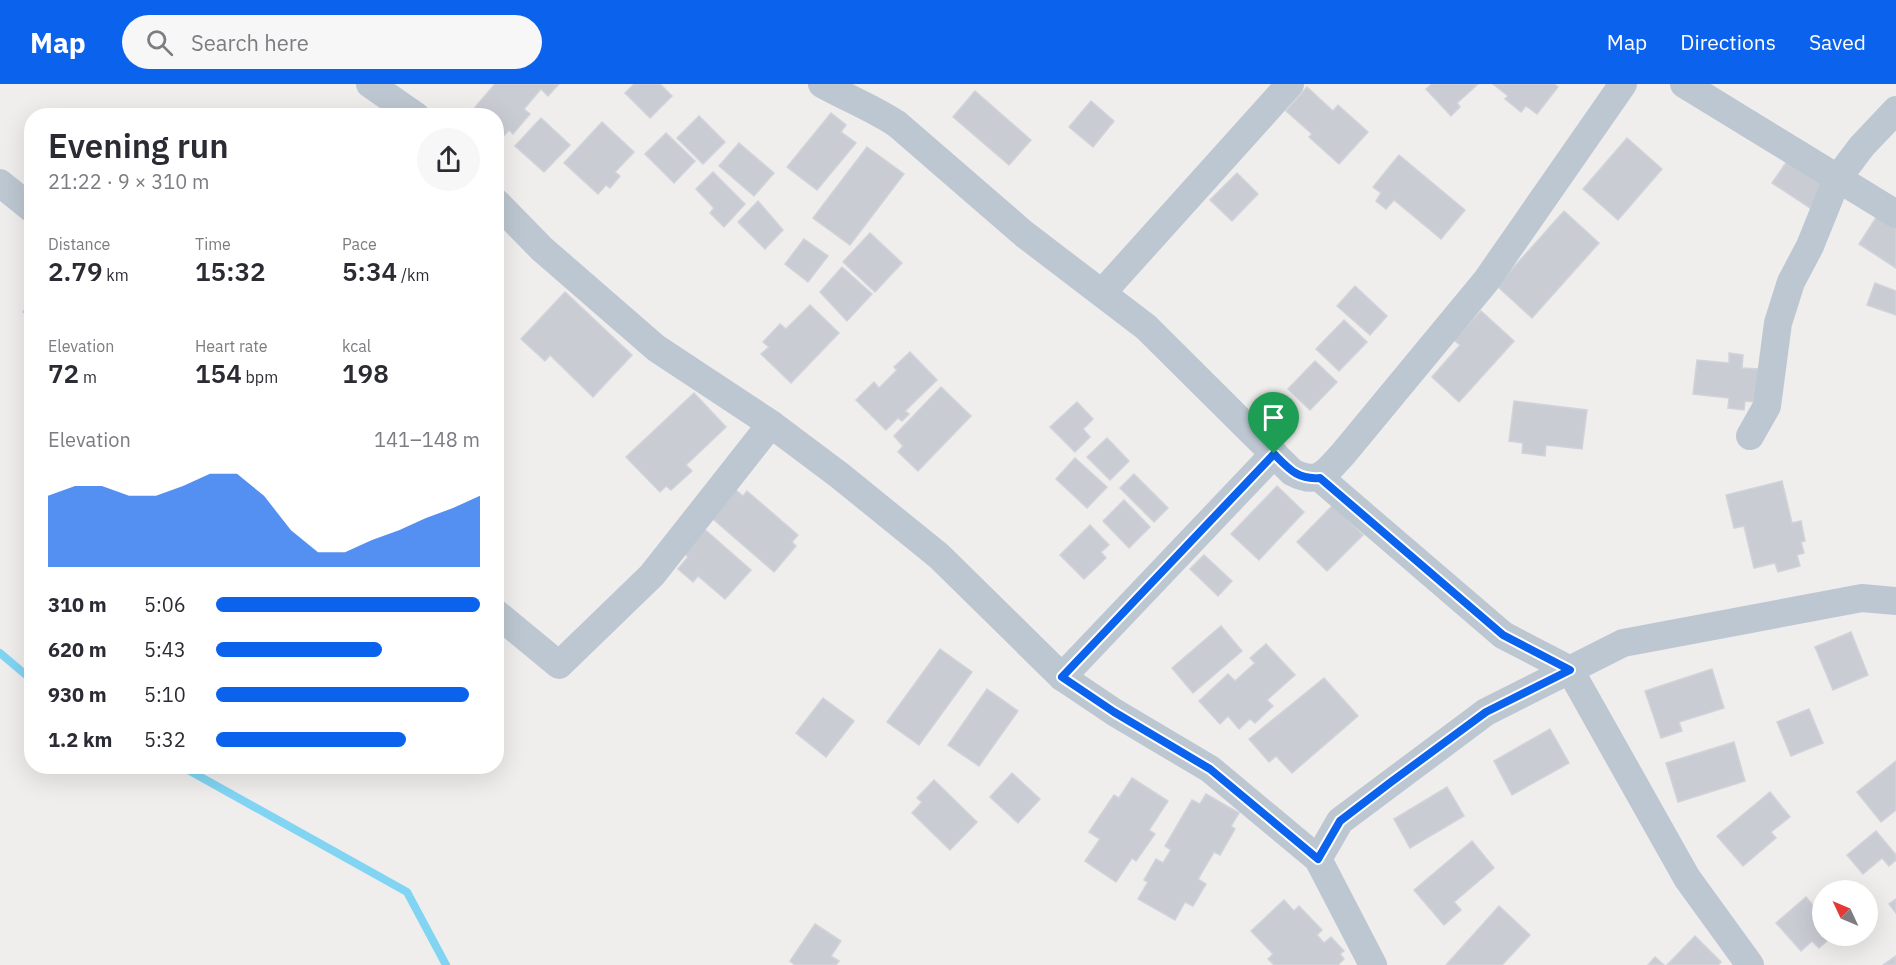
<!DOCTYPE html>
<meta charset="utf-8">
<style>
body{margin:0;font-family:"IBM Plex Sans",sans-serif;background:#f7f7f7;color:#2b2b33;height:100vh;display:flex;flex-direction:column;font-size:22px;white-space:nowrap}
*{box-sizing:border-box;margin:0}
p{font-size:20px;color:#7c7c81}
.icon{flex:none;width:33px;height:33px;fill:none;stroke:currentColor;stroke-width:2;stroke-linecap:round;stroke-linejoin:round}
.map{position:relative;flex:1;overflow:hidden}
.panel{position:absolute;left:24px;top:24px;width:480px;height:666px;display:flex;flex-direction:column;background:#fff;border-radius:24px;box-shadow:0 6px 24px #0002}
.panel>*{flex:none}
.needle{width:39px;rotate:314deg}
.fabs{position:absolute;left:1812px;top:796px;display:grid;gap:12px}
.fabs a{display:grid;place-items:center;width:66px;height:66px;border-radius:50%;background:#fff;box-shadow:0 6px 24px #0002;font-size:30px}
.pin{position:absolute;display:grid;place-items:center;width:51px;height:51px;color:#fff;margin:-62px -26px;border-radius:50% 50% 50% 0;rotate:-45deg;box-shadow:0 0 6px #0007}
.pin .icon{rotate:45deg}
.round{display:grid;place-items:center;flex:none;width:63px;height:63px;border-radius:32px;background:#f7f7f7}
.head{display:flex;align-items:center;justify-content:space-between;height:102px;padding:0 24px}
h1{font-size:33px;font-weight:600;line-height:45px}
.stats{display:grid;grid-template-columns:repeat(3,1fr);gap:9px;height:102px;padding:6px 24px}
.stats div{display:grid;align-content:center}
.stats b{font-size:26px;font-weight:600}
.stats small{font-size:16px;font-weight:400}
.stats p{font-size:16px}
.chart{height:168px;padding:12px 24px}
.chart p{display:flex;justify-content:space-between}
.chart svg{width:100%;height:108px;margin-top:6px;fill:#0b62ec;opacity:.7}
ul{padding:0 24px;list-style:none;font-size:20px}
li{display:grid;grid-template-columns:96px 72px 1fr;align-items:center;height:45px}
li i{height:15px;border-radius:8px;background:#0b62ec}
header{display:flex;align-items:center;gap:36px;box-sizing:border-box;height:84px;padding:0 30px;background:#0b62ec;color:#fff}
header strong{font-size:28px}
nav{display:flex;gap:33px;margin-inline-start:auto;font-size:21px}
.search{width:420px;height:54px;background:#f7f7f7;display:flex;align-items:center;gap:15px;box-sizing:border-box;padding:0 21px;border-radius:33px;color:#7c7c81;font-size:22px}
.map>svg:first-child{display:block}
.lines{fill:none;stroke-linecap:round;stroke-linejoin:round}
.stream{stroke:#81d5f3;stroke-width:8}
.building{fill:#c9ccd3;stroke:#d1d3da;stroke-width:1.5}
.minor{stroke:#bcc7d1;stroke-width:28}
.route-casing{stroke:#fff;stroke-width:12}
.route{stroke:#0b62ec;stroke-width:8}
</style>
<header>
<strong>Map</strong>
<div class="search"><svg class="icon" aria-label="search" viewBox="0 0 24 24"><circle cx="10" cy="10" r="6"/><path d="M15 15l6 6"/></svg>Search here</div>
<nav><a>Map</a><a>Directions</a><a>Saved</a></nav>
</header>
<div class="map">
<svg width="1896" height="881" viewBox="0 0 1896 881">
<rect width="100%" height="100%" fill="#f0eded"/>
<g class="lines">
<g class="stream">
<path d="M 0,569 L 32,596"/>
<path d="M 181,682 L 407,808 L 446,881"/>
</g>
</g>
<g class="building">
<path d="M 495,0 L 559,0 L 548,12 L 541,5 L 524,25 L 530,30 L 513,50 L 509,46 L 501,55 L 496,51 L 496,32 L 474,32 L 471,28 Z"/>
<path d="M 634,0 L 660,0 L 672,12 L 650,34 L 625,9 Z"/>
<path d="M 1432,0 L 1478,0 L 1457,19 L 1460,23 L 1451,32 L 1426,5 Z"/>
<path d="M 1493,0 L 1554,0 L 1558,3 L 1537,30 L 1526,22 L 1521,28 L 1505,15 L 1508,12 Z"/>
<path d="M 1307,3 L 1333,27 L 1338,21 L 1368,48 L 1339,80 L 1309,53 L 1312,50 L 1286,27 Z"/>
<path d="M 975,7 L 1031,56 L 1009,81 L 953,33 Z"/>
<path d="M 1091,17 L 1114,37 L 1093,63 L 1069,43 Z"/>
<path d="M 831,29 L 846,41 L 841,48 L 856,59 L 817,106 L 787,83 Z"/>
<path d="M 699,32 L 725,58 L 703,80 L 677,54 Z"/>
<path d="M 541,34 L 570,61 L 544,88 L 515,62 Z"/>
<path d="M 602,38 L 634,68 L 615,88 L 620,92 L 610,104 L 606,101 L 598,110 L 564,79 Z"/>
<path d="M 666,49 L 695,77 L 674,99 L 645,70 Z"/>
<path d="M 1627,54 L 1662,85 L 1618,136 L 1583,105 Z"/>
<path d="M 739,59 L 774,89 L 754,112 L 719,82 Z"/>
<path d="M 867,63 L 904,90 L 850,161 L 813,134 Z"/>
<path d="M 1399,71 L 1465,126 L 1441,155 L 1394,116 L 1386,125 L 1376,117 L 1381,109 L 1373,103 Z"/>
<path d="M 1790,73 L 1827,99 L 1810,124 L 1772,99 Z"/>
<path d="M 713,88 L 745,120 L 724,143 L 710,129 L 714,124 L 696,105 Z"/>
<path d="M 1237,89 L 1258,110 L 1232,137 L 1210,116 Z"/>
<path d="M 758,117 L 783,146 L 765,165 L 738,138 Z"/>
<path d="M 1564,127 L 1599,159 L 1532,234 L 1497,202 Z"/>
<path d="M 1879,129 L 1896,139 L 1896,184 L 1859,160 Z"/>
<path d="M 870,149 L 902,179 L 875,208 L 843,178 Z"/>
<path d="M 804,155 L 828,172 L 808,198 L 785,180 Z"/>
<path d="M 842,183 L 872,210 L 847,237 L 820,208 Z"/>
<path d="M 1875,199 L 1896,207 L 1896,231 L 1867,221 Z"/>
<path d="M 1355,202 L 1387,232 L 1370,251 L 1337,222 Z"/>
<path d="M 565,208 L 632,271 L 593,313 L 550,271 L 545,277 L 521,255 Z"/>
<path d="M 32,217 L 32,235 L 23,228 Z"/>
<path d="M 810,221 L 839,249 L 791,299 L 761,270 L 769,263 L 763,258 L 780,240 L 786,245 Z"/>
<path d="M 1481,227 L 1514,257 L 1459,318 L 1432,293 L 1460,261 L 1454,256 Z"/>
<path d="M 1344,236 L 1367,258 L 1339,287 L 1316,265 Z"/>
<path d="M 910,268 L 937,296 L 905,327 L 909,330 L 902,337 L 898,334 L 886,346 L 856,316 L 874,298 L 879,304 L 897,286 L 894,283 Z"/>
<path d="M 1729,269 L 1743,271 L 1742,284 L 1759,285 L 1755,318 L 1745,317 L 1744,326 L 1728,324 L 1729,314 L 1693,310 L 1697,276 L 1729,279 Z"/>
<path d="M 1315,277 L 1337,298 L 1310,326 L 1288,305 Z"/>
<path d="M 941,303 L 971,332 L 918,387 L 898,368 L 903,362 L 894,352 Z"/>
<path d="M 694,309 L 726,343 L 686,381 L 692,387 L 671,406 L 666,402 L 660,408 L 626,373 Z"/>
<path d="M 1514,317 L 1587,326 L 1582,365 L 1546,361 L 1545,372 L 1522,369 L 1523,359 L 1509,357 Z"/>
<path d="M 1077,318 L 1093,335 L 1083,345 L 1090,353 L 1075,368 L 1050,343 Z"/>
<path d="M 1107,354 L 1129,377 L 1110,396 L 1087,373 Z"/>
<path d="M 1075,374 L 1107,403 L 1087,424 L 1056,395 Z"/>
<path d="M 1134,390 L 1168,424 L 1154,438 L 1120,404 Z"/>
<path d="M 1782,397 L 1792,439 L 1801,437 L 1805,457 L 1801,458 L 1804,469 L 1797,471 L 1800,482 L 1778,488 L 1775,479 L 1754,484 L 1744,442 L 1734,444 L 1726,411 Z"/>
<path d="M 730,401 L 743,412 L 747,407 L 798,451 L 792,458 L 796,462 L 774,488 L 706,429 Z"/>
<path d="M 1277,402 L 1304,428 L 1259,476 L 1231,450 Z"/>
<path d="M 1124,416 L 1150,443 L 1129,464 L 1103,437 Z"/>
<path d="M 1333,421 L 1363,451 L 1327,487 L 1297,458 Z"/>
<path d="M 1090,441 L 1109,461 L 1101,468 L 1106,474 L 1084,495 L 1060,471 Z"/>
<path d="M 702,443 L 751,486 L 725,515 L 698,492 L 693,498 L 678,485 L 688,473 L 681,466 Z"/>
<path d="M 1204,471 L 1232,497 L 1218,512 L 1190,485 Z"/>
<path d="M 1221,542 L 1242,567 L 1193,609 L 1172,584 Z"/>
<path d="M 1851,548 L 1868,591 L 1833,606 L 1815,563 Z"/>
<path d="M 1266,560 L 1295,591 L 1267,616 L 1273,622 L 1255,639 L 1250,635 L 1239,645 L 1228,632 L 1220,640 L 1199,617 L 1228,590 L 1235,597 L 1255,579 L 1250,574 Z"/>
<path d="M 940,565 L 972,588 L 919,661 L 887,638 Z"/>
<path d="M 1712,585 L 1724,624 L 1679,638 L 1682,647 L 1661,654 L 1645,607 Z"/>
<path d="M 1324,594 L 1358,632 L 1292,689 L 1276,672 L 1269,678 L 1249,655 Z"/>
<path d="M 987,605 L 1018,627 L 979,682 L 948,661 Z"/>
<path d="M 823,614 L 854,637 L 826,673 L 796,649 Z"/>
<path d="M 1809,625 L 1823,659 L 1791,672 L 1777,638 Z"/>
<path d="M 1550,645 L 1569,679 L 1512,711 L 1494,677 Z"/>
<path d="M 1734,658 L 1745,697 L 1678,718 L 1666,679 Z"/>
<path d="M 1896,677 L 1896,726 L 1881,738 L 1857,708 Z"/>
<path d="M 1012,689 L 1040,715 L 1018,739 L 990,713 Z"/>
<path d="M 1132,694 L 1168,717 L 1149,746 L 1155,750 L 1136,777 L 1132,774 L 1116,798 L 1085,777 L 1100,755 L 1089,748 L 1114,711 L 1119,714 Z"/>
<path d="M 934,696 L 977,738 L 950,766 L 912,729 L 922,718 L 917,714 Z"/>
<path d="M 1447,703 L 1464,732 L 1410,764 L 1394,735 Z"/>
<path d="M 1770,708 L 1790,733 L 1771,748 L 1776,754 L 1743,782 L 1717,752 Z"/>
<path d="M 1206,710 L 1239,729 L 1231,742 L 1235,745 L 1220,771 L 1214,768 L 1198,795 L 1206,800 L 1193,822 L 1185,818 L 1175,836 L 1138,815 L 1148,798 L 1144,796 L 1156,775 L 1163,779 L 1171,766 L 1165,762 L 1192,716 L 1200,720 Z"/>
<path d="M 1876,747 L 1896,771 L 1896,776 L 1889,782 L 1882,774 L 1863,790 L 1847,771 Z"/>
<path d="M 1472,757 L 1494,784 L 1454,818 L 1461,826 L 1444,841 L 1414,806 Z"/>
<path d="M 1806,813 L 1822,832 L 1822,852 L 1829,855 L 1819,864 L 1812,857 L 1801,867 L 1776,839 Z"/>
<path d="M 1896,815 L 1896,829 L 1889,820 Z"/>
<path d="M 1284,816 L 1294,827 L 1299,822 L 1322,846 L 1317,851 L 1324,859 L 1331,853 L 1344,867 L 1340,870 L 1344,875 L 1338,881 L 1274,881 L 1268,875 L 1273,870 L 1251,847 Z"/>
<path d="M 1499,822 L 1530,851 L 1502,881 L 1446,881 Z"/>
<path d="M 815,840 L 841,857 L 831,872 L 839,877 L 836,881 L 795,881 L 790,877 Z"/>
<path d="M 1695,852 L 1721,878 L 1718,881 L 1667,881 Z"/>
<path d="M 1896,872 L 1896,881 L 1883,881 Z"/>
<path d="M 1655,873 L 1664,881 L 1648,881 Z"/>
</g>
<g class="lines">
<g class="minor">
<path d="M 370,0 L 416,32"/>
<path d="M 822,0 C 847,14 873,24 897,40 L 1024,150 L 1146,243 L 1292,388 C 1319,402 1325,389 1343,370 L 1486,197 L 1623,0"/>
<path d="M 1684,0 L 1896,130"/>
<path d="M 0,99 L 32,125"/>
<path d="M 496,118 L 542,165 L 656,264 L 771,340 L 839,391 L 939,472 L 1062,593 L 1114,628 L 1210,685 L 1318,775 L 1373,881"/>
<path d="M 1102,209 L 1290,0"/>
<path d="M 1750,352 L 1767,322 L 1778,239 L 1791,198 L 1810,162 L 1837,95 L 1862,62 L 1896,26"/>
<path d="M 1320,394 L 1503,551 L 1570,586 L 1687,794 L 1750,881"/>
<path d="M 496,529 L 559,581 L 652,491 L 771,340"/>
<path d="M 1062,593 L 1274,370"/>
<path d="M 1318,775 L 1340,737 L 1486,628 L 1623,559 L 1862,514 L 1896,517"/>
</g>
</g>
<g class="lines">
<defs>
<path id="route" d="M 1274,370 C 1289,385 1298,396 1320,394 L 1503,551 L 1570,586 L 1486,628 L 1391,698 L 1340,737 L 1318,775 L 1210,685 L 1114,628 L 1062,593 Z"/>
</defs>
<use href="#route" class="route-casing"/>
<use href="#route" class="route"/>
</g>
</svg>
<div class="fabs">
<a><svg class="needle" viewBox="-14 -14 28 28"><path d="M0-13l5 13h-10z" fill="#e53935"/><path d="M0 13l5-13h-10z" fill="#7c7c81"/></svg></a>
</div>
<div class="pin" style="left:1274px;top:370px;background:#1e9e55"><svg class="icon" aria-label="arrive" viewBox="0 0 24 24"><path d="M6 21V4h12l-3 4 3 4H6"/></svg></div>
<section class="panel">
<div class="head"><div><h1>Evening run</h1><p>21:22 · 9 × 310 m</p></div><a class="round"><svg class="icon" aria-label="share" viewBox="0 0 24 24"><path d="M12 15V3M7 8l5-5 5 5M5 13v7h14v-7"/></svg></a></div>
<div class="stats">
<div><p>Distance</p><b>2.79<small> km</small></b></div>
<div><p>Time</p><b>15:32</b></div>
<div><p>Pace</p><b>5:34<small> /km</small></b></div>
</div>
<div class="stats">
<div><p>Elevation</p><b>72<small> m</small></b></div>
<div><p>Heart rate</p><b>154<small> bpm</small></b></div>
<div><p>kcal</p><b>198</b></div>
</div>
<div class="chart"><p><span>Elevation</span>141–148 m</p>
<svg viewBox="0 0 160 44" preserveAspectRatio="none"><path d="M0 44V15L10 11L20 11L30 15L40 15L50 11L60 6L70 6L80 15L90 29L100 38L110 38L120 33L130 29L140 24L150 20L160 15V44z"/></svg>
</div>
<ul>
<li><b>310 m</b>5:06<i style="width:100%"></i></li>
<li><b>620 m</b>5:43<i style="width:63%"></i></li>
<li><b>930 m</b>5:10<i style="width:96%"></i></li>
<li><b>1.2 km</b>5:32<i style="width:72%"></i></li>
</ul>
</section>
</div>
